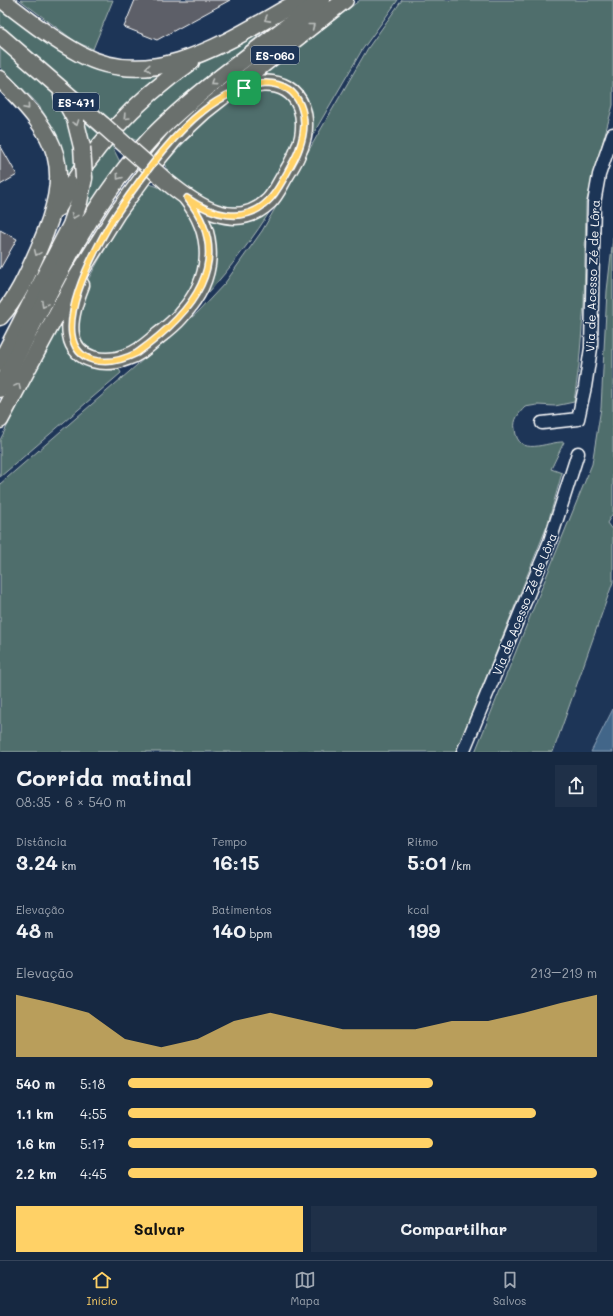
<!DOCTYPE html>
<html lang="pt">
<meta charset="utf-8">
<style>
body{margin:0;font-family:Mali,sans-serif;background:#1f3048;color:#f1f3f6;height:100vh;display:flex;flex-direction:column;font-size:15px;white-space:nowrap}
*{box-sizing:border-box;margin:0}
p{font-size:13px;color:#9ea6b1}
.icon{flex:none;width:22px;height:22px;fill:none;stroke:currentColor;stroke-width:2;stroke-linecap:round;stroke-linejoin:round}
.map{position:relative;height:752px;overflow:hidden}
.details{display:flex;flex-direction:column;background:#162841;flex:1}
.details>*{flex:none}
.pin{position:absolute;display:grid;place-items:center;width:34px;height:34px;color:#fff;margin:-17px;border-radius:8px;box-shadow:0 2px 6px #0006}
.round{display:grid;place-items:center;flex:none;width:42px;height:42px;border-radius:0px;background:#1f3048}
.headline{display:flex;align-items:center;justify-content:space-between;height:68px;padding:0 16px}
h1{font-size:22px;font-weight:700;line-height:30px}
.stats{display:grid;grid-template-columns:repeat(3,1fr);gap:6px;height:68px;padding:4px 16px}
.stats div{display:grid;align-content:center}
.stats b{font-size:20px;font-weight:700}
.stats small{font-size:11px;font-weight:400}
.stats p{font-size:11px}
.chart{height:112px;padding:8px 16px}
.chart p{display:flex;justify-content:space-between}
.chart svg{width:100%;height:72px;margin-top:4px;fill:#ffd166;opacity:.7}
.action{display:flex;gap:8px;margin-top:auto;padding:8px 16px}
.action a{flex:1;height:46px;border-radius:0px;background:#ffd166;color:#111;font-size:16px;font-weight:700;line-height:46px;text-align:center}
.action a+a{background:#1f3048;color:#f1f3f6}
ul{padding:0 16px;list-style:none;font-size:13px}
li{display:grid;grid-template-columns:64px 48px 1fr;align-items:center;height:30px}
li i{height:10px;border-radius:5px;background:#ffd166}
.tabs{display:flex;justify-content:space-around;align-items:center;height:56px;border-top:1px solid #35445a;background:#162841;font-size:11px;color:#9ea6b1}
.tabs a{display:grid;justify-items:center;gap:2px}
.tabs .on{color:#ffd166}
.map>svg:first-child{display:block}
.green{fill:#506e6c;stroke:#a8b6b6}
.water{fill:#426689;stroke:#8ea3b8}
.building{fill:#5d5f67;stroke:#fff}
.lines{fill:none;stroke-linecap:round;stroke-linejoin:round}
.minor-casing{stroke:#fff;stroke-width:15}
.major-casing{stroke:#fff;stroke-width:19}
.minor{stroke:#1d3557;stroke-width:12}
.major{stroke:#6a706d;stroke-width:16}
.major-bridge-casing{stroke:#fff;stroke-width:19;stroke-linecap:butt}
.major-bridge{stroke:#6a706d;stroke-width:16}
.oneway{stroke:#bcbfbd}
.route-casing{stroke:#fff;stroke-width:8}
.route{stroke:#ffd166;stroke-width:5}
.labels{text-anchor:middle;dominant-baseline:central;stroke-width:3.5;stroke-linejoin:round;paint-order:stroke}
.shield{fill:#1d3557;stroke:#bbc2cd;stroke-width:1}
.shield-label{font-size:11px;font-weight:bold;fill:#fff}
.street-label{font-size:12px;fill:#fff;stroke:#1d3557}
</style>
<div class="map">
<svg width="613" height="752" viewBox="0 0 613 752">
<rect width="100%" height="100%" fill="#1d3557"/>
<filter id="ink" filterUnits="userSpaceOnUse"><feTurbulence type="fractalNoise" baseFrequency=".025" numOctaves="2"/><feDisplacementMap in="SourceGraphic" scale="8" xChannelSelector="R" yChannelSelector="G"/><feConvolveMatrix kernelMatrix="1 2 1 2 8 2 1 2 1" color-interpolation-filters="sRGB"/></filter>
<g filter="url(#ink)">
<g class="green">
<path d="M 20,0 L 113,0 L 93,49 L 76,42 Z"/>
<path d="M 360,0 L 398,0 L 362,50 L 305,148 L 304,96 L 295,84 L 289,80 L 267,74 L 268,71 Z"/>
<path d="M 402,0 L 613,0 L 613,105 L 586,203 L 584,304 L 579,365 L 574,402 L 555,406 L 537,405 L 525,407 C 519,413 513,420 515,429 C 518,459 547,441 564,442 L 551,469 L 562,473 L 547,526 L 456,752 L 0,752 L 0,484 L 198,312 L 225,283 L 262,231 L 368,48 Z"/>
<path d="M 0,8 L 78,62 L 87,66 L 124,75 L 149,76 L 164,74 L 259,32 L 261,34 L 191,89 L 138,141 L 120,134 L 10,35 L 0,25 Z"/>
<path d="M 0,47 L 112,146 L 120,162 L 83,213 L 66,223 C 71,182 64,140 39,106 C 28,92 13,80 0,67 Z"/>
<path d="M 268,88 L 293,100 L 300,131 L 270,192 L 255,206 L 219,210 L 172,177 L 164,164 L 198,128 L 233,98 Z"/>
<path d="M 147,183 L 164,189 L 182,202 L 192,216 L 203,252 L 192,295 L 138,347 L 122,354 L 90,354 L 86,351 L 76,333 L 85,285 L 122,219 Z"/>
<path d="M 279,197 C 253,240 223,278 188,315 L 196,305 L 208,219 Z"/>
<path d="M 613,238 L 613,513 L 607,523 L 613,531 L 613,582 L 553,752 L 475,752 L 592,464 L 601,408 L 607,291 Z"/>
<path d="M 63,323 C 67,334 74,359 84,364 C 93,369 108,366 118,367 L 121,373 L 0,477 L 0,440 L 60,324 Z"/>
</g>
<path class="water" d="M 613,709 L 613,752 L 591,752 Z"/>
<g class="building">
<path d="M 135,0 L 230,0 L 157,40 L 124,27 Z"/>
<path d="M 0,145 L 17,175 L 0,185 Z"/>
<path d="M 0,230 L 17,239 L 0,269 Z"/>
</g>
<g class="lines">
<defs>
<g id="minor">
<path d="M 542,423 L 578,419 L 585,387 L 591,348 L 594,203 L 599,175 L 613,134"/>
<path d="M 463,752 L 550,541 L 578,453"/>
</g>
<g id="major">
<path d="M 2,0 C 27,19 52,39 80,54 C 156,95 235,36 301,0"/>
<path d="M 0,36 L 104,126"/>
<path d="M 0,79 C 61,139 74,167 39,248 C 28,273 18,297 0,317"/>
<path d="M 62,95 L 75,119 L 82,147"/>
<path d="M 167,182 C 195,205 235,234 269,201 C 276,194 280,184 285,176 C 293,163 300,151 303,137 C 311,90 274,70 234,93"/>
<path d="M 58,208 C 90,149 136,100 191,62"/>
<path d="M 81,285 C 75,300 68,319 71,335 C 75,362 106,365 127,357 C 141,353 151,341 162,333 C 169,327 177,321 182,314 C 214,279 217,236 187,198"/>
<path d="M 0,363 L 71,225 L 79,202 L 84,178"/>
<path d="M 0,389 C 45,302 85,209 153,136 C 178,110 206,88 235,66 C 264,44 293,22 322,0"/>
<path d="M 0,420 L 75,280 L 117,213 L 150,168 L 174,139 L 204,111 L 345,0"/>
</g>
</defs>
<use href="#minor" class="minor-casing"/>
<use href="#major" class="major-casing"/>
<use href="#minor" class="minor"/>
<use href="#major" class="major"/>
<defs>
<g id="major-bridge">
<path d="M 104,126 L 167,182"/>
<path d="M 82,147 L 84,178"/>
</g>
</defs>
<use href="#major-bridge" class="major-bridge-casing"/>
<use href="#major-bridge" class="major-bridge"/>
</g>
<defs><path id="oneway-chevron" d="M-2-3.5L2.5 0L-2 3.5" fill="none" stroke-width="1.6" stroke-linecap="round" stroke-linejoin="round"/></defs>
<g class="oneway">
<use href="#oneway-chevron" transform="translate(267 19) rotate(151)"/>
<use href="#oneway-chevron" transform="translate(312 26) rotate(-38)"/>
<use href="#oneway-chevron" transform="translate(148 68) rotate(176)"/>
<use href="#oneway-chevron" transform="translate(213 83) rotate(143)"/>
<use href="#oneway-chevron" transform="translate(27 107) rotate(49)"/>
<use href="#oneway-chevron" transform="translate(126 117) rotate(134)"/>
<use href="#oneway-chevron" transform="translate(76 123) rotate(70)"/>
<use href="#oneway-chevron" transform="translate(119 177) rotate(127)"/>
<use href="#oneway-chevron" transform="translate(74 216) rotate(111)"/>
<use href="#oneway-chevron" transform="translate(37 253) rotate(114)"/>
<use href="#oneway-chevron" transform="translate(44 304) rotate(118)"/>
<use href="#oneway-chevron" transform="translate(18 386) rotate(-62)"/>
</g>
</g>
<g class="lines" filter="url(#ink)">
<defs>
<path id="route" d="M 266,83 C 303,84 310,119 299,149 C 296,158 291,165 287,173 C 281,183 276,194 268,201 C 244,225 212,215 187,198 C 238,261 190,315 137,353 C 123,360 108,364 93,360 C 40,345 99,240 117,213 C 140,179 171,136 203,111 C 219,98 245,85 266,83 Z"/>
</defs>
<use href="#route" class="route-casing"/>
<use href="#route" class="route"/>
</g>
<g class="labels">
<g class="shield">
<rect x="251" y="46" width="48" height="18" rx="3"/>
<rect x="53" y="93" width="46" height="18" rx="3"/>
</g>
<g class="shield-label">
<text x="275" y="55">ES-060</text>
<text x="76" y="102">ES-471</text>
</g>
<g class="street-label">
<text transform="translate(592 276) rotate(-88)">Via de Acesso Zé de Lôra</text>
<text transform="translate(524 604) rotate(-68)">Via de Acesso Zé de Lôra</text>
</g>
</g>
</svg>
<div class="pin" style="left:244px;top:88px;background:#1e9e55"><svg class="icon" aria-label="arrive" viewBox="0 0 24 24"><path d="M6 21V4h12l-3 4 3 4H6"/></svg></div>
</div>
<section class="details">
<div class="headline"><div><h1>Corrida matinal</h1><p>08:35 · 6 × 540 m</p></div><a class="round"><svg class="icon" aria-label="share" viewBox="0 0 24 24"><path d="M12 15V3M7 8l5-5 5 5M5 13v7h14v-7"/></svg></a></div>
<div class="stats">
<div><p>Distância</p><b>3.24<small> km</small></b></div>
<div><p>Tempo</p><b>16:15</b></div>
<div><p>Ritmo</p><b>5:01<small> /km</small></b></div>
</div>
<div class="stats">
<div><p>Elevação</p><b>48<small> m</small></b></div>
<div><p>Batimentos</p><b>140<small> bpm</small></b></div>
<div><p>kcal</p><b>199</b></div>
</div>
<div class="chart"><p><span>Elevação</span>213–219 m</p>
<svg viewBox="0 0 160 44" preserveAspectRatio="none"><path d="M0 44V6L10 11L20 17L30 33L40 38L50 33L60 22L70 17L80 22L90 27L100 27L110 27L120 22L130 22L140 17L150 11L160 6V44z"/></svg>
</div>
<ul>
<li><b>540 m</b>5:18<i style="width:65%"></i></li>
<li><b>1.1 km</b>4:55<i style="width:87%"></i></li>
<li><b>1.6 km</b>5:17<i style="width:65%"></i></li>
<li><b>2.2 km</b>4:45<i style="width:100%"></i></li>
</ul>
<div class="action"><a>Salvar</a><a>Compartilhar</a></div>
</section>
<nav class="tabs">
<a class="on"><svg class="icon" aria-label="home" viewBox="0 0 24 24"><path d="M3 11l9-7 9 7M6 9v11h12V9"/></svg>Início</a>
<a><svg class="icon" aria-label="map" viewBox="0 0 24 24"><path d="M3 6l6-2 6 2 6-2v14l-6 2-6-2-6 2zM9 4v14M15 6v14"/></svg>Mapa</a>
<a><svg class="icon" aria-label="saved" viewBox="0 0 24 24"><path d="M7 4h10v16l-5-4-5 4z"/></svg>Salvos</a>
</nav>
